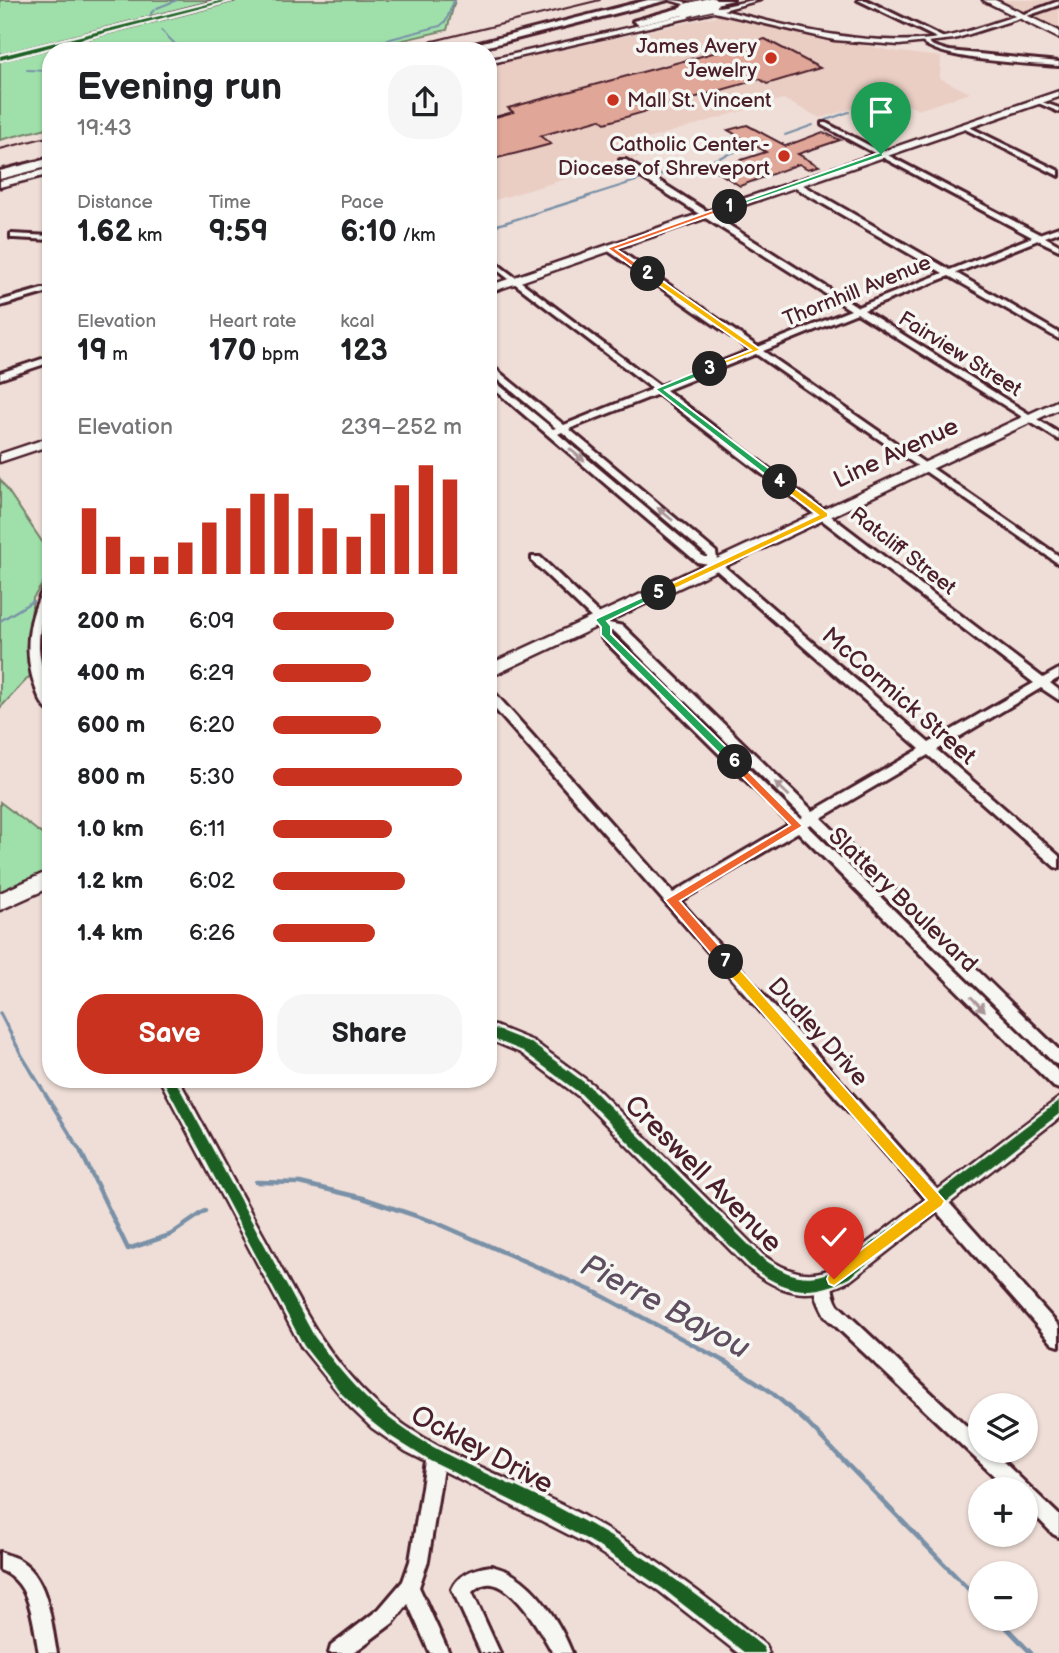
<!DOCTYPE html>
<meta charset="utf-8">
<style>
body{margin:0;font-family:"Balsamiq Sans",sans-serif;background:#f6f6f6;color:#202124;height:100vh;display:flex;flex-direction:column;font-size:26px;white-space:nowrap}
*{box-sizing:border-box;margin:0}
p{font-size:23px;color:#757577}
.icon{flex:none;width:38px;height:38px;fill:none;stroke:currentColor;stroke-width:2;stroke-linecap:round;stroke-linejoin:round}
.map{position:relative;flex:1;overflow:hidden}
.details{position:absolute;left:42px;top:42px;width:455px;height:1046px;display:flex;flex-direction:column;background:#fff;border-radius:28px;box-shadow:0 2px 5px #0004}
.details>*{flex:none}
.tools{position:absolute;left:968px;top:1393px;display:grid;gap:14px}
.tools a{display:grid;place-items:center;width:70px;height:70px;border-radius:50%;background:#fff;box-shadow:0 2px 5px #0004;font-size:35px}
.pin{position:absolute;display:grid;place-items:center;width:60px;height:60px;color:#fff;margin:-72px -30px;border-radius:50% 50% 50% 0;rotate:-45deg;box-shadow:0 0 7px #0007}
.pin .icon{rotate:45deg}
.km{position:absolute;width:35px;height:35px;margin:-18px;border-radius:50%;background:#222;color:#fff;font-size:19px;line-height:35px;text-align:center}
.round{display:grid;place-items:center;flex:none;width:74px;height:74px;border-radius:28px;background:#f6f6f6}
.summary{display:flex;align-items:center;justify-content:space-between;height:119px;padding:0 35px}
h1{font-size:38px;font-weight:600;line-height:52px}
.metrics{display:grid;grid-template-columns:repeat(3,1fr);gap:10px;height:119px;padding:7px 35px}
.metrics div{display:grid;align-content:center}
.metrics b{font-size:30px;font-weight:600}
.metrics small{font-size:19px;font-weight:400}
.metrics p{font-size:19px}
.chart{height:196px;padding:14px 35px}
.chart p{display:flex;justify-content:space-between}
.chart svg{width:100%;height:126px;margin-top:7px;stroke:#c8321e;stroke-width:6}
.button{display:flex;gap:14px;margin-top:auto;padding:14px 35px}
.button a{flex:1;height:80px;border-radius:28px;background:#c8321e;color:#fff;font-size:28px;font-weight:600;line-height:80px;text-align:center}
.button a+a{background:#f6f6f6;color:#202124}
ul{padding:0 35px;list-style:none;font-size:23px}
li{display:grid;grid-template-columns:112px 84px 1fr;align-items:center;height:52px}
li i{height:18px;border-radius:9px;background:#c8321e}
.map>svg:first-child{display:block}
.built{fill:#eacec4}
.green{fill:#9fe0aa;stroke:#74806a;stroke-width:2}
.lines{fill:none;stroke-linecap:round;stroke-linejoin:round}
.stream-far3{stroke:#7990a7;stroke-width:2}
.stream-far2{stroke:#7990a7;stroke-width:2.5}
.stream-far1{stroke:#7990a7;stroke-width:3.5}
.stream{stroke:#7990a7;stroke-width:4.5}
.building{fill:#e0a799;stroke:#4a1f2b;stroke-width:2}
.minor-casing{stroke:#4a1f2b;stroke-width:6}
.tertiary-casing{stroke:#4a1f2b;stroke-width:5}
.secondary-casing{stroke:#4a1f2b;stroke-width:5}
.motorway-casing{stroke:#4a1f2b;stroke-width:6}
.minor{fill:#f6f6f2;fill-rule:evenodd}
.tertiary{fill:#f6f6f2;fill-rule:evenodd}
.secondary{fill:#f6f6f2;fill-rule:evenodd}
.motorway{fill:#f6f6f2;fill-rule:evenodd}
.rail{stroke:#4a1f2b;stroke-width:2}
.motorway-bridge-casing{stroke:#4a1f2b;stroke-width:16;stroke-linecap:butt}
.motorway-bridge{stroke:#f6f6f2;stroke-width:13}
.cycleway-casing{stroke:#f6f6f2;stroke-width:5}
.cycleway{fill:#1b5e20;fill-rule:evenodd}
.oneway{fill:#a99598}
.split-1{fill:#22a559;stroke:#fff;stroke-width:2}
.split-2{fill:#f0652b;stroke:#fff;stroke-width:2}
.split-3{fill:#f5b400;stroke:#fff;stroke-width:2}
.split-4{fill:#22a559;stroke:#fff;stroke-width:2}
.split-5{fill:#f5b400;stroke:#fff;stroke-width:2}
.split-6{fill:#22a559;stroke:#fff;stroke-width:2}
.split-7{fill:#f0652b;stroke:#fff;stroke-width:2}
.split-8{fill:#f5b400;stroke:#fff;stroke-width:2}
.poi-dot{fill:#c8321e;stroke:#f6f6f2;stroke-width:2.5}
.labels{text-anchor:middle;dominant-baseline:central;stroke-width:7;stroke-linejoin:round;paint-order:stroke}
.far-poi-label{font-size:21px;fill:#4a1f2b;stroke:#f6f6f2;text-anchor:end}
.far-street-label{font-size:21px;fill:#4a1f2b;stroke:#f6f6f2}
.street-label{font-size:24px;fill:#4a1f2b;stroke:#f6f6f2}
.near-street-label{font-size:28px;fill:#4a1f2b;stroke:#f6f6f2}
.near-water-label{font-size:32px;font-style:italic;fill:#5e4e5f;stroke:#f6f6f2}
</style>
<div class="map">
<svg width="1059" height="1653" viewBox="0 0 1059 1653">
<rect width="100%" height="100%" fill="#efded7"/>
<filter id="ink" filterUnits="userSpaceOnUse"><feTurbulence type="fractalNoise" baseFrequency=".0143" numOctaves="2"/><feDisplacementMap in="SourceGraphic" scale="14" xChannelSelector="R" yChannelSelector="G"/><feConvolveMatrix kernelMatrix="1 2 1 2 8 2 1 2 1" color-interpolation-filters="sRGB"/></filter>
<g filter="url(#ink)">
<g class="built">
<path d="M 991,0 L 1059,0 L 1059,31 L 1032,19 Z"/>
<path d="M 721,15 L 892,51 L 941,57 L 940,78 L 970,93 L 918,110 L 893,97 L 820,118 L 783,99 L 644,140 L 661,151 L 488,202 L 488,66 Z"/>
</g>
<g class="green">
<path d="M 0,0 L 455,0 L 447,30 L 356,51 L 51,51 L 51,127 L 0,140 Z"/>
<path d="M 0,479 L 51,555 L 51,571 L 33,598 L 27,653 L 30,676 L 0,708 Z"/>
<path d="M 0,802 L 51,841 L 51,871 L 0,894 Z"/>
</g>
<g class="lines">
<g class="stream-far3">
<path d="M 157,8 L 177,0"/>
<path d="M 152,18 L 151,13 L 154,10"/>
<path d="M 161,30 L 182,51"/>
<path d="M 345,51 L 440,26 L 446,21 L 454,0"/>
<path d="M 27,70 L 51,71"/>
<path d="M 826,120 L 849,112"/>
<path d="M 785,135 L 813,125"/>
<path d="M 654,176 L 684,171 L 753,145"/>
<path d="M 585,197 L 639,180"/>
</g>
<g class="stream-far2">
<path d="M 488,228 L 590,196"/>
<path d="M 0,621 L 33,601"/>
</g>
<path class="stream-far1" d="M 0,1013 L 22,1056 L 82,1154"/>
<g class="stream">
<path d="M 81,1152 L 128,1249 L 170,1235 L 205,1211"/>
<path d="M 256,1182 L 300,1183 L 363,1198 L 437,1223 L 597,1293 L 729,1364 L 770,1391 L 806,1422 L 980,1601"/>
<path d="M 998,1619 L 1031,1653"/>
</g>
</g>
<g class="building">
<path d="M 765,39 L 820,68 L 767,84 L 760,79 L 605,123 L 600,119 L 540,136 L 551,144 L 529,150 L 494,159 L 488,154 L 488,119 L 513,112 L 508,108 Z"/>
<path d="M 747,125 L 786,146 L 823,132 L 840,140 L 798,154 L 819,166 L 808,169 L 799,164 L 740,186 L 713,169 L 766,152 L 728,130 Z"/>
</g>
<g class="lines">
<defs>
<g id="minor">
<path d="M 858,0 L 866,0 L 946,39 L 941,40 Z"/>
<path d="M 1059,1 L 1059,5 L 1021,18 L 1016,17 Z"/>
<path d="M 922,40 L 926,40 L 933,46 L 949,51 L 1059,62 L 1059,66 C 1027,63 944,61 922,42 Z"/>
<path d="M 1036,100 L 1059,108 L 1059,112 L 1036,102 Z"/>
<path d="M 822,123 L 826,123 L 1039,234 L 1059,227 L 1059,232 L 1045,237 L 1059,245 L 1059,250 L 1038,240 L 956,273 L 1059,333 L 1059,339 L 949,276 L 864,310 L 1059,433 L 1059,440 L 857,313 L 763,351 L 1059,556 L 1059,564 L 756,354 L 666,390 L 1043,678 L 1059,669 L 1059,678 L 1050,683 L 1059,690 L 1059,700 L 1041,688 L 937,750 L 1059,856 L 1059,868 L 1055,867 L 928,755 L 821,818 L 1059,1050 L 1059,1065 L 1054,1063 L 811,824 L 808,826 L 1059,1072 L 1059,1089 L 1054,1087 L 798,832 L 680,901 L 1059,1326 L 1059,1346 L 1053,1344 L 488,701 L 488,689 L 492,690 L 673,893 L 790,824 L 602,638 L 601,627 L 532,561 L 532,557 L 540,557 L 609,623 L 623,626 L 813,811 L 920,749 L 714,568 L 709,564 L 697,562 L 488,384 L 488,376 L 553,429 L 556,428 L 488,371 L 488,363 L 564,425 L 653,389 L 488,263 L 488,257 L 660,386 L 751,350 L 607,250 L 607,246 L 613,246 L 758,347 L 851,310 L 620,164 L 620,160 L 626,160 L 858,307 L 943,273 L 792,186 L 792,182 L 798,182 L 950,270 L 1032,237 L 822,125 ZM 658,394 L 1034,683 L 929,743 L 717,560 L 716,552 L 569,429 ZM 562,432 L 707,555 L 707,557 L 704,557 L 558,434 ZM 611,631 L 615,632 L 803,817 L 800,819 L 611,634 Z"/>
<path d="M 963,124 L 1059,171 L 1059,176 L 961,127 L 960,126 Z"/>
<path d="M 11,234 L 51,236 L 51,240 L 14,238 L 11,238 Z"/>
<path d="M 42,289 L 45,289 L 45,293 L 0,306 L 0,301 Z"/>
<path d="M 51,356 L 51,362 L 0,379 L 0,373 Z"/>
<path d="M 51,582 C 51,594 46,602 43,614 C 40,624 39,636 39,647 C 40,670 51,690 51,712 C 43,708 39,698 36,689 C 23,653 27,616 47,583 Z"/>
<path d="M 824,1275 L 830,1277 C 834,1288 831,1293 838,1305 L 980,1439 L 980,1451 L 992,1451 L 1059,1515 L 1059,1537 L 1053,1534 L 1026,1506 L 1026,1489 L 1008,1489 L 826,1317 C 819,1304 812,1292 818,1277 Z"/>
<path d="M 436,1447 L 442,1450 L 445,1456 L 428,1561 L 419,1587 L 449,1653 L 430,1653 L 408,1604 L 393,1623 L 353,1653 L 329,1653 L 331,1646 L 379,1609 L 403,1581 L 410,1561 L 427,1456 L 430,1450 Z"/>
<path d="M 0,1552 C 7,1555 15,1557 21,1561 C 49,1579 51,1623 57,1653 L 39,1653 C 33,1624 32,1582 0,1570 Z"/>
<path d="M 491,1566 C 498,1568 506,1570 512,1574 C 539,1589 561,1625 572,1653 L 553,1653 C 542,1634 516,1587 492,1584 C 483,1583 478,1587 472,1592 L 500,1653 L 481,1653 L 452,1589 C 459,1573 476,1568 491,1566 Z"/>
</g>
<g id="tertiary">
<path d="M 221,0 L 234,0 L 0,60 L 0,56 Z"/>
<path d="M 669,0 C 685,0 700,7 714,7 C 730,7 744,0 760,0 L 723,10 C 791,27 860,46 931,39 C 961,36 990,23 1019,15 L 1023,17 L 954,39 L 899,45 L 834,40 L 714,12 L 488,64 L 488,60 L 705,10 Z"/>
<path d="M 1059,91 L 1059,97 L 488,293 L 488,286 Z"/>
<path d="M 51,168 L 51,174 L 0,187 L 0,181 Z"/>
<path d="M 51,437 L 51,445 L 0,462 L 0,454 Z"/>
<path d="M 488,1023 L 533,1041 L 592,1084 L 763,1255 C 786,1272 810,1280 837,1266 L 1059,1098 L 1059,1118 L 851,1280 C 811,1301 784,1296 749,1269 L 578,1096 L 521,1053 L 488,1039 Z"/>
<path d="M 160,1080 L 179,1080 C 208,1134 237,1188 267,1242 C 298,1300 326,1358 376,1403 C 435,1455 512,1478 580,1514 C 646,1551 707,1596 765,1645 L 769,1653 L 738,1653 L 659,1591 L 587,1544 L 405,1451 L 372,1428 L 350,1407 L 302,1348 Z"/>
</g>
<g id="secondary">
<path d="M 983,0 L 995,0 L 1059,31 L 1059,38 Z"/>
<path d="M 1059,400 L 1059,409 L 488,678 L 488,665 Z"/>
<path d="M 51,870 L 51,887 L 0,910 L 0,893 Z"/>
</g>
<g id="motorway">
<path d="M 648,0 L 668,0 L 469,51 L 447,51 Z"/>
<path d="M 713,0 L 733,0 L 707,6 L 707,2 Z"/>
<path d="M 687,6 L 693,10 L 691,13 L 639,25 L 633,21 Z"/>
<path d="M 51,158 L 51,166 L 0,179 L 0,171 Z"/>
</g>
</defs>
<use href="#minor" class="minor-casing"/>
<use href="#tertiary" class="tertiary-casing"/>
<use href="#secondary" class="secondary-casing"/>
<use href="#motorway" class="motorway-casing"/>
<use href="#minor" class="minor"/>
<use href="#tertiary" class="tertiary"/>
<use href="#secondary" class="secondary"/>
<use href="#motorway" class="motorway"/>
<g class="rail">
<path d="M 392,51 L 600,0"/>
<path d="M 0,149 L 51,136"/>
</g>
<defs>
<path id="motorway-bridge" d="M 687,10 L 711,4"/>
</defs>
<use href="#motorway-bridge" class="motorway-bridge-casing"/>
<use href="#motorway-bridge" class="motorway-bridge"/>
<defs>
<g id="cycleway">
<path d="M 224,0 L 232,0 L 0,60 L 0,56 Z"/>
<path d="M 488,1026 L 531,1043 L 589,1086 L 761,1257 C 787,1277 809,1284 839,1268 L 1059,1101 L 1059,1114 L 849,1278 C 811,1298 785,1292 751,1267 L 581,1094 L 523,1051 L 488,1037 Z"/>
<path d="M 163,1080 L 175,1080 L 314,1336 C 335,1365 357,1392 385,1415 C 442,1460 513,1482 576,1517 C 643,1553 704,1599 763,1647 L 765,1653 L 745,1653 L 662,1588 L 590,1541 L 543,1516 L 430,1461 L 387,1434 L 363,1415 L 342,1394 L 304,1346 Z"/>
</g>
</defs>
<use href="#cycleway" class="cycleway-casing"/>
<use href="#cycleway" class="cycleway"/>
</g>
<defs><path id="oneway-solid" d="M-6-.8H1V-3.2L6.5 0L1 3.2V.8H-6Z" transform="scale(1.75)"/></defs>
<g class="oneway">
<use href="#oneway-solid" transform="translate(577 455) rotate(40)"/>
<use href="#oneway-solid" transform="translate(665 514) rotate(-140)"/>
<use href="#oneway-solid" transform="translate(782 789) rotate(-136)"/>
<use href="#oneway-solid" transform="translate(978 1004) rotate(45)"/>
</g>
</g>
<path class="split-1" d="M 881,152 L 884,156 L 732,208 L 726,207 Z"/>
<path class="split-2" d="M 727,205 L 733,207 L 616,249 L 651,273 L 651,276 L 645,276 L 607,248 Z"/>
<path class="split-3" d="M 645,273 L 651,273 L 761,350 L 707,371 L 707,367 L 751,350 L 645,276 Z"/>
<path class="split-4" d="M 710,366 L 713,371 L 665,390 L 784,480 L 784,484 L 777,484 L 655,389 Z"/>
<path class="split-5" d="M 777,480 L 784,480 L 828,513 L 828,517 L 662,595 L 656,595 L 656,591 L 818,515 L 777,484 Z"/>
<path class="split-6" d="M 656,591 L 664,593 L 607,621 L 611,626 L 611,634 L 739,760 L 739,765 L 731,765 L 601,635 L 601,627 L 595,620 L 597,618 Z"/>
<path class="split-7" d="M 735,758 L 803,826 L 680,901 L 730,958 L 730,966 L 721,966 L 665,900 L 790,825 L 731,765 L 729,762 Z"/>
<path class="split-8" d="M 726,956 L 730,958 L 945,1201 L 942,1206 L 834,1286 L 829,1284 L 827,1279 L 829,1274 L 927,1200 L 721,966 L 721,958 Z"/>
<g class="poi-dot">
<circle cx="771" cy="58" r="7"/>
<circle cx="613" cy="100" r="7"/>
<circle cx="784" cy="156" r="7"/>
</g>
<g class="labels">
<g class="far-poi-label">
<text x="757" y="46">James Avery<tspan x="757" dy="24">Jewelry</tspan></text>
<text x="627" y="100" text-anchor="start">Mall St. Vincent</text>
<text x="770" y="144">Catholic Center -<tspan x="770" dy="24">Diocese of Shreveport</tspan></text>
</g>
<g class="far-street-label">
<text transform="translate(857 291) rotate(-22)">Thornhill Avenue</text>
<text transform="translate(960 354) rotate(32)">Fairview Street</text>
<text transform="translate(903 551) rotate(38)">Ratcliff Street</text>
</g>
<g class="street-label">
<text transform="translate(896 453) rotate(-25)">Line Avenue</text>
<text transform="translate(899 696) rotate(41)">McCormick Street</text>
<text transform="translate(903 900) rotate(44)">Slattery Boulevard</text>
<text transform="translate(818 1032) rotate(48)">Dudley Drive</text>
</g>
<g class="near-street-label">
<text transform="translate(703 1174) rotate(45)">Creswell Avenue</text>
<text transform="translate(482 1450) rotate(28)">Ockley Drive</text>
</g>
<g class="near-water-label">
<text transform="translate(665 1307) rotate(28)">Pierre Bayou</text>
</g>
</g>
</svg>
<div class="tools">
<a><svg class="icon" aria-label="layers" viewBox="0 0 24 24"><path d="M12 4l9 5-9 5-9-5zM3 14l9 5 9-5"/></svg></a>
<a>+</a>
<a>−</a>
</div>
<div class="pin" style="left:881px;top:154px;background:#1e9e55"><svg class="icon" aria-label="arrive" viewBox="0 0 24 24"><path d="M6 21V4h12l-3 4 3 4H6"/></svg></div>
<div class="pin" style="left:834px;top:1279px;background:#d93025"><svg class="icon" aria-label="check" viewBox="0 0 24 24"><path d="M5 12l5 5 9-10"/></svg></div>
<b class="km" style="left:730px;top:207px">1</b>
<b class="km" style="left:648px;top:274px">2</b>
<b class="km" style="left:710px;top:369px">3</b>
<b class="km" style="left:780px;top:482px">4</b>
<b class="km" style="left:659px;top:593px">5</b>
<b class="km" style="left:735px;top:762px">6</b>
<b class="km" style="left:726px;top:962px">7</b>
<section class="details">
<div class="summary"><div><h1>Evening run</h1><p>19:43</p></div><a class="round"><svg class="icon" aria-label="share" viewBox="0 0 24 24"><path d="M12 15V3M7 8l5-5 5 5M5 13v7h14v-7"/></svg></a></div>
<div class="metrics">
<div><p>Distance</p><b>1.62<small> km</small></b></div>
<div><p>Time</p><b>9:59</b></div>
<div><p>Pace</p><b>6:10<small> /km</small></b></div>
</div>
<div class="metrics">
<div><p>Elevation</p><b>19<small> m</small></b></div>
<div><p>Heart rate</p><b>170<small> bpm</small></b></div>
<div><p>kcal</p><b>123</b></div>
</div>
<div class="chart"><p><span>Elevation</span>239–252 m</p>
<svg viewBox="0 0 160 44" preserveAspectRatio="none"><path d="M5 44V21M15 44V31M25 44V38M35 44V38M45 44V33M55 44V26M65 44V21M75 44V16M85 44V16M95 44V21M105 44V28M115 44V31M125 44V23M135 44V13M145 44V6M155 44V11"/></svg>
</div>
<ul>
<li><b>200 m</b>6:09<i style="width:64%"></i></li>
<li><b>400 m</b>6:29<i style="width:52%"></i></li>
<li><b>600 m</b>6:20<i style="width:57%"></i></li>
<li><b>800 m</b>5:30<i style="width:100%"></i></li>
<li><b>1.0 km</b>6:11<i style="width:63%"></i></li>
<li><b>1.2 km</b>6:02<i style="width:70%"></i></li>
<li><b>1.4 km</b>6:26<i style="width:54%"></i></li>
</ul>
<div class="button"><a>Save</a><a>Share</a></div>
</section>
</div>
